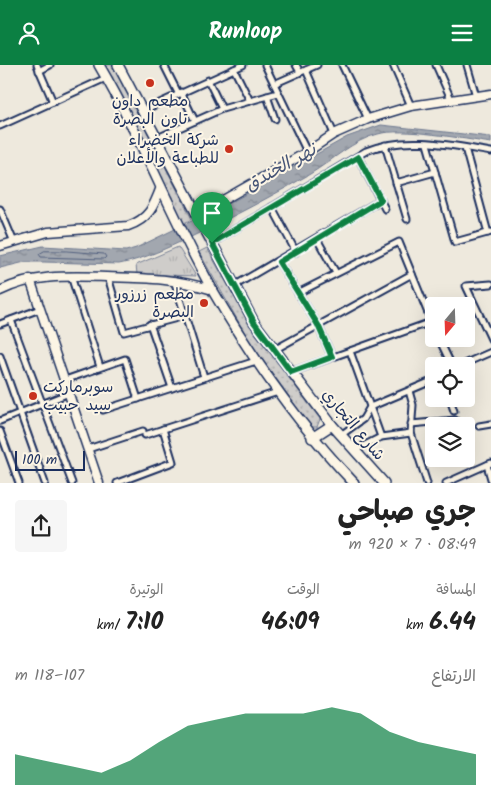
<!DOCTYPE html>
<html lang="ar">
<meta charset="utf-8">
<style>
body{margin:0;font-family:Kalam,"Playpen Sans Arabic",sans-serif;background:#f6f6f6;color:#222;direction:rtl;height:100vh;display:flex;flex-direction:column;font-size:19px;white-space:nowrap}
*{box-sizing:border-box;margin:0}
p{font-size:16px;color:#767676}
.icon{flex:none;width:28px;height:28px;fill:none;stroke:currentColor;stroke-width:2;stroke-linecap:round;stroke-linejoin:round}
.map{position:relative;height:418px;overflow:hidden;direction:ltr}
.details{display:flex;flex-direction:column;background:#fff;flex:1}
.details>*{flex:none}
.needle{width:32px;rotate:199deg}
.buttons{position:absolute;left:425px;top:232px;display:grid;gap:10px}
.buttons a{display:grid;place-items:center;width:50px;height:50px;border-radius:5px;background:#fff;box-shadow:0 5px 20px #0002;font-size:25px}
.scale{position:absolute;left:15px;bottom:12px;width:70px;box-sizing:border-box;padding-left:5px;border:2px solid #1b2f5e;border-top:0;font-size:14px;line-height:18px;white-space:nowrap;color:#1b2f5e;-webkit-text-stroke:4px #fcf5e5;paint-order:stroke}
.pin{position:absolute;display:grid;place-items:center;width:42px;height:42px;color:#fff;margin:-51px -21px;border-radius:50% 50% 50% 0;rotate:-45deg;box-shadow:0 0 5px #0007}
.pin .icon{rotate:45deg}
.round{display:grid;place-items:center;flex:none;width:52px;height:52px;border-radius:5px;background:#f6f6f6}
.overview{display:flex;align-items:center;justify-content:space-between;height:85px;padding:0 15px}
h1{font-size:28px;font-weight:700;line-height:38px}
.figures{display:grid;grid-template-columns:repeat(3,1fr);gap:8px;height:85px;padding:5px 15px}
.figures div{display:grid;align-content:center}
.figures b{font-size:25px;font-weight:700}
.figures small{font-size:14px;font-weight:400}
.figures p{font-size:14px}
.chart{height:140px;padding:10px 15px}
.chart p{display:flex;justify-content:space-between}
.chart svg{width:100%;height:90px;margin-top:5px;fill:#0b8043;opacity:.7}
header{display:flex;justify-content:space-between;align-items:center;height:65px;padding:0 15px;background:#0b8043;color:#fff;font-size:22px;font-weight:700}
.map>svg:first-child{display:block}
.grass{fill:url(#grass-dots);stroke:#757e94}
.park{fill:url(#park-tufts);stroke:#757e94}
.water{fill:url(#water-ripples);stroke:#6c778f}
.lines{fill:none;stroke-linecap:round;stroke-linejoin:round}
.shore{stroke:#515f7e;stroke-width:1}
.street-casing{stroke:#1b2f5e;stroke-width:9}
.secondary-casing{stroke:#1b2f5e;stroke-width:11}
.primary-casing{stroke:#1b2f5e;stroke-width:12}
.street{stroke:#fcf5e5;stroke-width:5}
.secondary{stroke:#fcf5e5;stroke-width:8}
.primary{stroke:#fcf5e5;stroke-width:9}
.route-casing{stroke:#fff;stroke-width:10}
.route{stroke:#0b8043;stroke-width:6}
.poi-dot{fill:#c8321e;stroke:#fcf5e5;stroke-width:2}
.labels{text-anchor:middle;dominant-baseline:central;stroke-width:4;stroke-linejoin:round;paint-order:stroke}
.poi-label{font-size:16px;fill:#1b2f5e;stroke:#fcf5e5;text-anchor:end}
.street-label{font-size:16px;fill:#1b2f5e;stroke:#fcf5e5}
.water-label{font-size:18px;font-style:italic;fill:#445376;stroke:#fcf5e5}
</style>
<header><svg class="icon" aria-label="menu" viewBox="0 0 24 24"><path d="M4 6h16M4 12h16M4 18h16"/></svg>Runloop<svg class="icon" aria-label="person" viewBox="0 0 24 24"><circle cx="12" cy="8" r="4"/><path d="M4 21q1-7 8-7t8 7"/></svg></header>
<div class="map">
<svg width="491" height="418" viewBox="0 0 491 418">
<defs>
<pattern id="grass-dots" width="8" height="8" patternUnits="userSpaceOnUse" patternTransform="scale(1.25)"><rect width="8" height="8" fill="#cfcdca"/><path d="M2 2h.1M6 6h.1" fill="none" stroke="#b1b0b0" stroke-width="1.8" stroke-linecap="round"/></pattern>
<pattern id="park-tufts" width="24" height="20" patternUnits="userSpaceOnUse" patternTransform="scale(1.25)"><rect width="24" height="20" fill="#cfcdca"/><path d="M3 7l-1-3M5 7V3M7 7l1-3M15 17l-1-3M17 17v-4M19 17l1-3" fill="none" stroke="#b1b0b0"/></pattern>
<pattern id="water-ripples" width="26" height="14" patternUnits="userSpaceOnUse" patternTransform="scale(1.25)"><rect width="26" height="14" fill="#a2a7af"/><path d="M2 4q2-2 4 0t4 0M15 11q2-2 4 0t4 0" fill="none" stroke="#838892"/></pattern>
</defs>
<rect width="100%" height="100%" fill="#eee9dd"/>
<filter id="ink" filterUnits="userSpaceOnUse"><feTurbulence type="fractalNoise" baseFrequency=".02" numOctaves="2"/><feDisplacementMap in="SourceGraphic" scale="10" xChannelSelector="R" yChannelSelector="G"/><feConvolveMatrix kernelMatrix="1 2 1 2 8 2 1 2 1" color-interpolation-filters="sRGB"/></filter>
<g filter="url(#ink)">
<g class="grass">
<path d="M 102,0 L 113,0 L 192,154 L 184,158 Z"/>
<path d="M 207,183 L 254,267 L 320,354 L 317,362 L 311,362 L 250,277 L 199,187 Z"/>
</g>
<path class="park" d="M 178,182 L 196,211 L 137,209 L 136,200 Z"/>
<path class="water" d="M 381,60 L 491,72 L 491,78 C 465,74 401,62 378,69 C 353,75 332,96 310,109 C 272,131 233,152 193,171 C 169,182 145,194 119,199 L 44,197 L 25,197 L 0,203 L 0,191 L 43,181 L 126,186 L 136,183 L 237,134 L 347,72 Z"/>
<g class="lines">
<path class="shore" d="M 67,186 L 104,189 L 106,192 L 104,194 L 41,192 L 39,189 L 44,186 Z"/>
<defs>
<g id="street">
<path d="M 37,0 L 53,37"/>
<path d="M 164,0 L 178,28"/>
<path d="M 265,0 L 307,87"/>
<path d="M 296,0 L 300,7"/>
<path d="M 342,0 L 368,54"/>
<path d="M 393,0 L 411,41"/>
<path d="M 436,0 L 451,34"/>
<path d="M 467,0 L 476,31"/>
<path d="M 234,4 L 250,36"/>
<path d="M 306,5 L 334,69"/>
<path d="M 39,6 L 50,0"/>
<path d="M 208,15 L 222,44"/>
<path d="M 274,19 L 317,0"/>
<path d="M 181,27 L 195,56"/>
<path d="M 267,31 L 275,54"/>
<path d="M 142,46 L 243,0"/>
<path d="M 0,61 L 106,13"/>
<path d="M 157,73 L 222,44 L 278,28"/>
<path d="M 427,79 L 455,177 L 491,167"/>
<path d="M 385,80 L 407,154"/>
<path d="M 465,83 L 488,168"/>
<path d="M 358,92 L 385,144"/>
<path d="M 396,118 L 435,107"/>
<path d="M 272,142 L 296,187"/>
<path d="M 0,144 L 14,177"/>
<path d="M 317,174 L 336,208"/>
<path d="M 212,178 L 366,86 C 405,70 450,80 491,87"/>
<path d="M 279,197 L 318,260 L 332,292"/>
<path d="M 71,211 L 100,302"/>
<path d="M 108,212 L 124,267 L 185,251"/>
<path d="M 174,215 L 204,312"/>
<path d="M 491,219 L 466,221 L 491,274"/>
<path d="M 234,221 L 381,135"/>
<path d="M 298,228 L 399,177 L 434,263"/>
<path d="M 11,255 L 72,418"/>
<path d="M 0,259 L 40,244"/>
<path d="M 150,259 L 172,323"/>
<path d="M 439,274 L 452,301"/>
<path d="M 274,285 L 412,209"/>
<path d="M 350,286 L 381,372"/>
<path d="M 0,291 L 45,418"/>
<path d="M 459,301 L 491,287"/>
<path d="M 291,307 L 431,257"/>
<path d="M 65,315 L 125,294 L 138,334"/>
<path d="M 409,326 L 413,340 L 411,368 L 427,418"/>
<path d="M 450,334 L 454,346"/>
<path d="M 103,345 L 256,296"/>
<path d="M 0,356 L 69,328"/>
<path d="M 411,359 L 455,355"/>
<path d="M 479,361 L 491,359"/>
<path d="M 0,366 L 19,418"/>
<path d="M 145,370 L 278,327"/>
<path d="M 341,370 L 363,354 L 370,342 L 434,315"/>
<path d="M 88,384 L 143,366"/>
<path d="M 355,385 L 381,372 L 411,368"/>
<path d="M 487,400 L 491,414"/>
<path d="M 117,418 L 173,397 L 163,364"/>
<path d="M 446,418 L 491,398"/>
</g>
<g id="secondary">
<path d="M 197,150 L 307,87 L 334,69 L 368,54 L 411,41 L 491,29"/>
<path d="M 0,181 L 48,167 L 128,161 C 149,154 154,141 161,122"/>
<path d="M 30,214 L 99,418"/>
<path d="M 0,226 C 34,209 69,211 106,212 C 145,213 175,213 213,225"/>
</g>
<g id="primary">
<path d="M 99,0 C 142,73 172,153 213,226 C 253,295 299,360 354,418"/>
<path d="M 118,0 L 254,257 L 332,360 L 384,418"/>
<path d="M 312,373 L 332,360"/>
</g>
</defs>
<use href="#street" class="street-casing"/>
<use href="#secondary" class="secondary-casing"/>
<use href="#primary" class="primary-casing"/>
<use href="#street" class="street"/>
<use href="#secondary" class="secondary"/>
<use href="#primary" class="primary"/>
</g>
</g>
<g class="lines" filter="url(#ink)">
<defs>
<path id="route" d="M 358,92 L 381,135 L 279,197 L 318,260 L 332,292 L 291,307 L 254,257 L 212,178 Z"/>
</defs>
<use href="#route" class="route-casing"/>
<use href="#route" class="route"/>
</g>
<g class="poi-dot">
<circle cx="150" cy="18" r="5"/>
<circle cx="229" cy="84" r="5"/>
<circle cx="204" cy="238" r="5"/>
<circle cx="33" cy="331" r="5"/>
</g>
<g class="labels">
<g class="poi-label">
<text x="150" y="36" text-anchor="middle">مطعم داون<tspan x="150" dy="18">تاون البصرة</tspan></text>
<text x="219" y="75">شركة الخضراء<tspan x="219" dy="18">للطباعة والأعلان</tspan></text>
<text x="194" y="229">مطعم زرزور<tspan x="194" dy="18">البصرة</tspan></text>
<text x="43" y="322" text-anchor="start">سوبرماركت<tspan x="43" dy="18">سيد حبيب</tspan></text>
</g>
<g class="street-label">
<text transform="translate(353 360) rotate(50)">شارع التجاري</text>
</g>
<g class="water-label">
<text transform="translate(281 103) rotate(-29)">نهر الخندق</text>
</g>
</g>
</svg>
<div class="buttons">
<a><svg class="needle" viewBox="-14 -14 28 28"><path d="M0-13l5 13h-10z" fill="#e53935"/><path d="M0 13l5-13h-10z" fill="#767676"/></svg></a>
<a><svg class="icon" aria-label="locate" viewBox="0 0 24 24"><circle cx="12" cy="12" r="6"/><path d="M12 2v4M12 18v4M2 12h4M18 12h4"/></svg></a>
<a><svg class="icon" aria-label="layers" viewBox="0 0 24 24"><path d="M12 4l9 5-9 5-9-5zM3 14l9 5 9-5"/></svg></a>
</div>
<div class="scale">100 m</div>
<div class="pin" style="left:212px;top:178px;background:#1e9e55"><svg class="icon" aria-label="arrive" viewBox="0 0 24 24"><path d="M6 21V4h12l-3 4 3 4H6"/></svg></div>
</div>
<section class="details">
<div class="overview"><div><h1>جري صباحي</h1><p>08:49 · 7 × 920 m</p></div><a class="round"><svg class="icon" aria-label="share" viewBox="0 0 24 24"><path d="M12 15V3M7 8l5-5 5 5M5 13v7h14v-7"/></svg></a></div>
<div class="figures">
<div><p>المسافة</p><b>6.44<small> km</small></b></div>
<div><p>الوقت</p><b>46:09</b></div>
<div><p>الوتيرة</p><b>7:10<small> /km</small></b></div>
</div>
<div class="chart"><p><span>الارتفاع</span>107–118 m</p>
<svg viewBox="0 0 160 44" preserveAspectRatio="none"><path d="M0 44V29L10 32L20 35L30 38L40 32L50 23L60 15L70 12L80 9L90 9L100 9L110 6L120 9L130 18L140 23L150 26L160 29V44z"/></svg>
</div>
</section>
